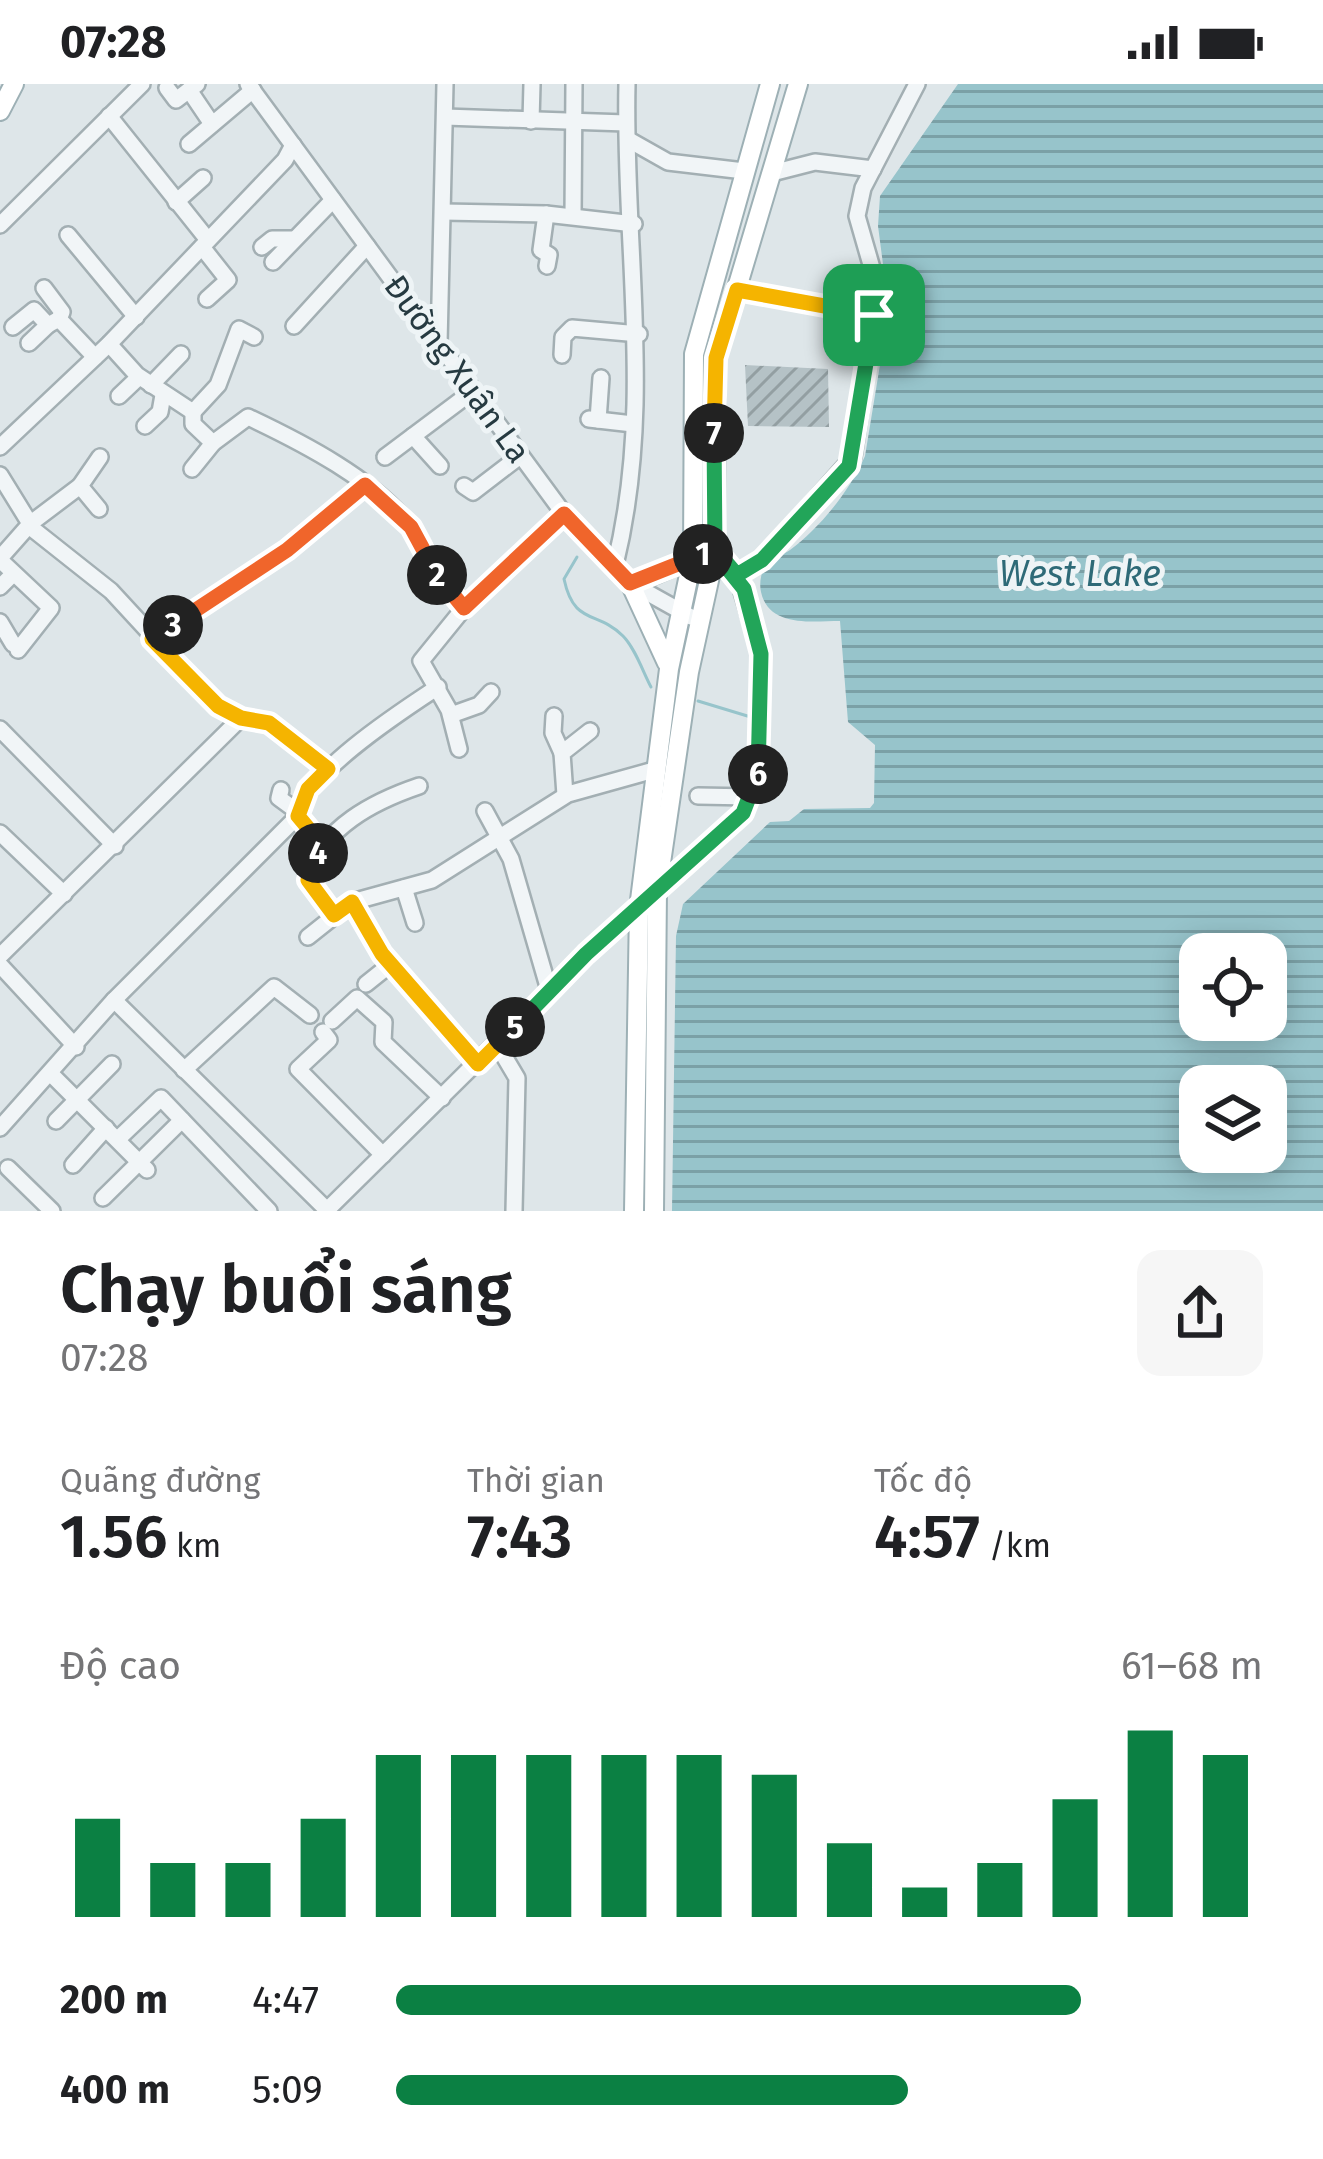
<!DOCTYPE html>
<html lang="vi">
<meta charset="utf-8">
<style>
body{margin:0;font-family:"Fira Sans",sans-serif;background:#f6f6f6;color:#202124;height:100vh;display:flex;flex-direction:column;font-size:45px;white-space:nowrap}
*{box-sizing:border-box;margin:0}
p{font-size:39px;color:#757577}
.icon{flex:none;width:66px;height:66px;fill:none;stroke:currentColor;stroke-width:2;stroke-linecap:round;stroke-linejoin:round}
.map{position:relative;height:1127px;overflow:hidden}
.details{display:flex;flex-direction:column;background:#fff;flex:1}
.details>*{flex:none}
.fabs{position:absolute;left:1179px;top:849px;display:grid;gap:24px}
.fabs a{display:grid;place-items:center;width:108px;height:108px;border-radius:24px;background:#fff;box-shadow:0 6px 30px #0003;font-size:60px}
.pin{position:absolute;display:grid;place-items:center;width:102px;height:102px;color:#fff;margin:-51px;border-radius:24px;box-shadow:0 6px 18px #0006}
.km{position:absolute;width:60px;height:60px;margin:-30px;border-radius:50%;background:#222;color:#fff;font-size:33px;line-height:60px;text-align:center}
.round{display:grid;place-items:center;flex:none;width:126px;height:126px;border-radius:24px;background:#f6f6f6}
.headline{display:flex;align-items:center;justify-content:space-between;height:204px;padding:0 60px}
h1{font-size:66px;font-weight:600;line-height:90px}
.stats{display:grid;grid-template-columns:repeat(3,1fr);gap:18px;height:204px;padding:12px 60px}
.stats div{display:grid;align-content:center}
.stats b{font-size:60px;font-weight:600}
.stats small{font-size:33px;font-weight:400}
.stats p{font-size:33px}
.chart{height:336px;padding:24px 60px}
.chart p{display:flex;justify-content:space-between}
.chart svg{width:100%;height:216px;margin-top:12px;stroke:#0b8043;stroke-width:6}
ul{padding:0 60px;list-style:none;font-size:39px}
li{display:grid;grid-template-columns:192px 144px 1fr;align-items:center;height:90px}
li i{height:30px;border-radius:15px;background:#0b8043}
.status{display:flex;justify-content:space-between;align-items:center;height:84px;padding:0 60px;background:#fff;direction:ltr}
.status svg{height:33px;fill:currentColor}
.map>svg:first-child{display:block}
.water{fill:url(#water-rules);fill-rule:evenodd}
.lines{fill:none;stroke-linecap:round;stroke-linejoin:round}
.stream{stroke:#97c4cb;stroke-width:3}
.building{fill:url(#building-hatch)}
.minor-casing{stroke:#a3afb3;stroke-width:20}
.major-casing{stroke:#9db0b5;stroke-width:22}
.minor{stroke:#f1f5f7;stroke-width:15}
.major{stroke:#fff;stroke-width:18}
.split-1-casing{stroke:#fff;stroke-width:24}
.split-2-casing{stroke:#fff;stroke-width:24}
.split-3-casing{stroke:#fff;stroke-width:24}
.split-4-casing{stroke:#fff;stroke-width:24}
.split-5-casing{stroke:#fff;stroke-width:24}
.split-6-casing{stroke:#fff;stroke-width:24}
.split-7-casing{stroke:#fff;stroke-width:24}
.split-8-casing{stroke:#fff;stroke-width:24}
.split-1{stroke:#22a559;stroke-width:15}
.split-2{stroke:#f0652b;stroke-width:15}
.split-3{stroke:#f0652b;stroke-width:15}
.split-4{stroke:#f5b400;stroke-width:15}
.split-5{stroke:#f5b400;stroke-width:15}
.split-6{stroke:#22a559;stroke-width:15}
.split-7{stroke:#22a559;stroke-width:15}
.split-8{stroke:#f5b400;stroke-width:15}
.labels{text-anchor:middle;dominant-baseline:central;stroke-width:10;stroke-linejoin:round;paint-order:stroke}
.street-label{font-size:33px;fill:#263a41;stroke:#eef4f6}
.water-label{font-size:36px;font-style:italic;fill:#2e6a77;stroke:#eef4f6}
</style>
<div class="status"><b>07:28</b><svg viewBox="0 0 49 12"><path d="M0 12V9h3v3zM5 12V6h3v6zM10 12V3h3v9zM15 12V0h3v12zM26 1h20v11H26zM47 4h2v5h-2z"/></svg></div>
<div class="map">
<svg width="1323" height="1127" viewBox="0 0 1323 1127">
<defs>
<pattern id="water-rules" width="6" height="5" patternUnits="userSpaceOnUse" patternTransform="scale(3)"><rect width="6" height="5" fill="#97c4cb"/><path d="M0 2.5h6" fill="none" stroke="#7ba0a6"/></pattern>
<pattern id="building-hatch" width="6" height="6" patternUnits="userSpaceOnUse" patternTransform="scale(3)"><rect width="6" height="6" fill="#b5c2c6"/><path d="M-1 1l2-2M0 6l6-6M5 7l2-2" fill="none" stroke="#939fa2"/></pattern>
</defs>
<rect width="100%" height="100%" fill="#dee6e9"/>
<path class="water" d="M 958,0 L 1323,0 L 1323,1127 L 672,1127 L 676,852 L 683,820 L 770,738 L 789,737 L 804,725 L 870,724 L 874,719 L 875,661 L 848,638 L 840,537 C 812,537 769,544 761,508 C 759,500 761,487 766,481 C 772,474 783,471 790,466 C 820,444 851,405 865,372 L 889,226 L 878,142 L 880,112 ZM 1200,870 L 1266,870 L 1266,936 L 1200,936 ZM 1200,1002 L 1266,1002 L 1266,1068 L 1200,1068 Z"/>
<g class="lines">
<g class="stream">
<path d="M 577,473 L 564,495 C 574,542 597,526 623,552 C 635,564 643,588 651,603"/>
<path d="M 698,617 L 754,634"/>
</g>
</g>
<path class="building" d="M 745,281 L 828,285 L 829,343 L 748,342 Z"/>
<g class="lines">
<defs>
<g id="minor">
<path d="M 248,0 L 564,430 L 630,499 L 691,533"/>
<path d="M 167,4 L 176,16 L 197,0"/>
<path d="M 189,6 L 212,40"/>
<path d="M 109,32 L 208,156"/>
<path d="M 445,33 L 626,39"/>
<path d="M 531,37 L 532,0"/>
<path d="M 629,56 L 668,78 L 744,87"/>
<path d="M 189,60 L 253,6"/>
<path d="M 772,89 L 815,78 L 873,85"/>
<path d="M 176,118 L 203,94"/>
<path d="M 443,128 L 546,130 L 634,140"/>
<path d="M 546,130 L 541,166 L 549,171 L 547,182"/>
<path d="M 573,132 L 574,0"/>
<path d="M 0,141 L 142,0"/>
<path d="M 68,151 L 136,233"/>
<path d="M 202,163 L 228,196 L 207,215"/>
<path d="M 262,163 L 272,155 L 292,155"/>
<path d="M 273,178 L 333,116"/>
<path d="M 44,204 L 62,228 L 59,235"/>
<path d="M 737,206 L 874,231"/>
<path d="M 294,242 L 367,162"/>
<path d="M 13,243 L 34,226 L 48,241 L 59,235 L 95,273"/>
<path d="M 29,259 L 48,241"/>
<path d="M 109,260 L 137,291 L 193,328"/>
<path d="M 439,260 L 445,0"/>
<path d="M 562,271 L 563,253 L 572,244 L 639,250"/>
<path d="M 151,301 L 181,270"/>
<path d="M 119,312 L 139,293"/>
<path d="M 193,328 L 193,340 L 213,359 L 248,333 C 301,358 376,396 412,445 C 431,471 442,499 464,524"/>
<path d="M 193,328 L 218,301 L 239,245 L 254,253"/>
<path d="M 589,335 L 633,340"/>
<path d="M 598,336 L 601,294"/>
<path d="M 145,342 L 160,328 L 163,311"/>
<path d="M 413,352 L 440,382"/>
<path d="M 0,363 L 109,260 L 285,76 L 293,61"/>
<path d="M 385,373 L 473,307"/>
<path d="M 192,385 L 213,359"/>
<path d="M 0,391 L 34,446 L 111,507 L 218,623 L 241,634 L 269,639 L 328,685"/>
<path d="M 464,402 L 473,408 L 520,372"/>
<path d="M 99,425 L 80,402 L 100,373"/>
<path d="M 0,474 L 31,439 L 80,402"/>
<path d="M 0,476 L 51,524 L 18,566"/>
<path d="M 615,481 C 655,319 623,162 627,0"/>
<path d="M 0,503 L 13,490"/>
<path d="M 0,538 L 13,560"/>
<path d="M 152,555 L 287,466 L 365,401"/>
<path d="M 451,631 L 479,621 L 491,608"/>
<path d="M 554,632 L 553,649 L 562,669"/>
<path d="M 0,645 L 115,762"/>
<path d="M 459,665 L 449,626 L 421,577 L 464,524 L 564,430"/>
<path d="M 281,706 L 279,714 L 298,728"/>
<path d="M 565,711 L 562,669 L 590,647"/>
<path d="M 698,712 L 751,713"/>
<path d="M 485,727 L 511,775 L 549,906"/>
<path d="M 298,732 L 323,762"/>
<path d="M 0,749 L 64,810"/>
<path d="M 404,804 L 415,839"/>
<path d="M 352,818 L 381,870 L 479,980"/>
<path d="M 334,831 L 307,791 C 325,743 372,718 419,702"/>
<path d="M 308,853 L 352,818 L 432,796 L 568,710 L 654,686"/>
<path d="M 0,872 L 241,634"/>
<path d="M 0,881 L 76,963"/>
<path d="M 366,900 L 391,880"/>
<path d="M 114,916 L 328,1127"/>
<path d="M 332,937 L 357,914 L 384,938 L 383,958 L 442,1014"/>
<path d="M 323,948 L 329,956 L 298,985 L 383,1071"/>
<path d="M 498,962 L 517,994 L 514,1127"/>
<path d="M 184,986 L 274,903 L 310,931"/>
<path d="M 51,990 L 147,1086"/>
<path d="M 56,1037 L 112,980"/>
<path d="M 0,1044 L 114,916 L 298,732 C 302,691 403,626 438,603"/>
<path d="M 118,1055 L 161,1014 L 269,1127"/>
<path d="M 73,1081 L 106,1044"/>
<path d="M 8,1084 L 52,1127"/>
<path d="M 103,1114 L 182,1036"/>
<path d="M 326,1127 L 586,870 L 743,729 L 760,681 L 761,570 L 737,491 L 762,476 L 853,373 L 878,205 L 857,132 L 863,104 L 917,0"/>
</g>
<g id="major">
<path d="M 0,27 L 14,0"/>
<path d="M 667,579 L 630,499 C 660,492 685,473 715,469 L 737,491"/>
<path d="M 634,1127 L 639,824 L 669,585 L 693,472 L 694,270 L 770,0"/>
<path d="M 654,1127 L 657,806 L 689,588 L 715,469 L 716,274 L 798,0"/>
</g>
</defs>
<use href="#minor" class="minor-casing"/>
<use href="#major" class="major-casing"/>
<use href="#minor" class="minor"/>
<use href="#major" class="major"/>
</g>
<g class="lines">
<defs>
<path id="split-1" d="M 703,470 L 721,472 L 737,491 L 762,476 L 849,382 L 874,231"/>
<path id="split-2" d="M 437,491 L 464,524 L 564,430 L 630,499 L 703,470"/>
<path id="split-3" d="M 173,541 L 287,466 L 365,401 L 411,443 L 437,491"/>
<path id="split-4" d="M 173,541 L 152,555 L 218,622 L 241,634 L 269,639 L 328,685 L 308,705 L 298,732 L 323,762 L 318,769"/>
<path id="split-5" d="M 318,769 L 308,796 L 334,831 L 352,818 L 382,870 L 478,980 L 515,943"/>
<path id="split-6" d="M 515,943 L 586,870 L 743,729 L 758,690"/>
<path id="split-7" d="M 714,349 L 715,469 L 744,505 L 761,570 L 758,690"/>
<path id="split-8" d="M 714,349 L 716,274 L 737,206 L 874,231"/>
</defs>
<use href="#split-1" class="split-1-casing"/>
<use href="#split-2" class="split-2-casing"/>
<use href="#split-3" class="split-3-casing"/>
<use href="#split-4" class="split-4-casing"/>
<use href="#split-5" class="split-5-casing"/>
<use href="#split-6" class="split-6-casing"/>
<use href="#split-7" class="split-7-casing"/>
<use href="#split-8" class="split-8-casing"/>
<use href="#split-1" class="split-1"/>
<use href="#split-2" class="split-2"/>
<use href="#split-3" class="split-3"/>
<use href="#split-4" class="split-4"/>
<use href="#split-5" class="split-5"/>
<use href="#split-6" class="split-6"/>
<use href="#split-7" class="split-7"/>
<use href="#split-8" class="split-8"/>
</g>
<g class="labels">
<g class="street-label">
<text transform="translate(457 285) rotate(54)">Đường Xuân La</text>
</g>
<g class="water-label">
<text x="1080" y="490">West Lake</text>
</g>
</g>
</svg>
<div class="fabs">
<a><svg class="icon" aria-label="locate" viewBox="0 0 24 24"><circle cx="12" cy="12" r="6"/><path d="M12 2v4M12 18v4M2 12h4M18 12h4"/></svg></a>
<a><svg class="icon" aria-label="layers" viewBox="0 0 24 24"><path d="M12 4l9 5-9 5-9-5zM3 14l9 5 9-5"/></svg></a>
</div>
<div class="pin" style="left:874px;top:231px;background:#1e9e55"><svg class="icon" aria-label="arrive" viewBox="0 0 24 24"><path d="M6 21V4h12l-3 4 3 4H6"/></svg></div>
<b class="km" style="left:703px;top:470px">1</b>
<b class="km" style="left:437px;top:491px">2</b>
<b class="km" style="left:173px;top:541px">3</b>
<b class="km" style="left:318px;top:769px">4</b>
<b class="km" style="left:515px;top:943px">5</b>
<b class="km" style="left:758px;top:690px">6</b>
<b class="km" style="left:714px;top:349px">7</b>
</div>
<section class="details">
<div class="headline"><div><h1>Chạy buổi sáng</h1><p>07:28</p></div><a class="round"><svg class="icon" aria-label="share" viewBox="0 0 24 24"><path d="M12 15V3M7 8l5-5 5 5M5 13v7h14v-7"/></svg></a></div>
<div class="stats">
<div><p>Quãng đường</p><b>1.56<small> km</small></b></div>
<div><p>Thời gian</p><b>7:43</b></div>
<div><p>Tốc độ</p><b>4:57<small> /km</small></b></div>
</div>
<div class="chart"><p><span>Độ cao</span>61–68 m</p>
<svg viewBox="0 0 160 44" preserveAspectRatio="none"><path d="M5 44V24M15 44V33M25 44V33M35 44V24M45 44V11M55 44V11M65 44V11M75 44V11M85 44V11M95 44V15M105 44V29M115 44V38M125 44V33M135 44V20M145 44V6M155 44V11"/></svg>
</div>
<ul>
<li><b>200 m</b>4:47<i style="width:79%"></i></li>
<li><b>400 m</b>5:09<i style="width:59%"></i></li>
</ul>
</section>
